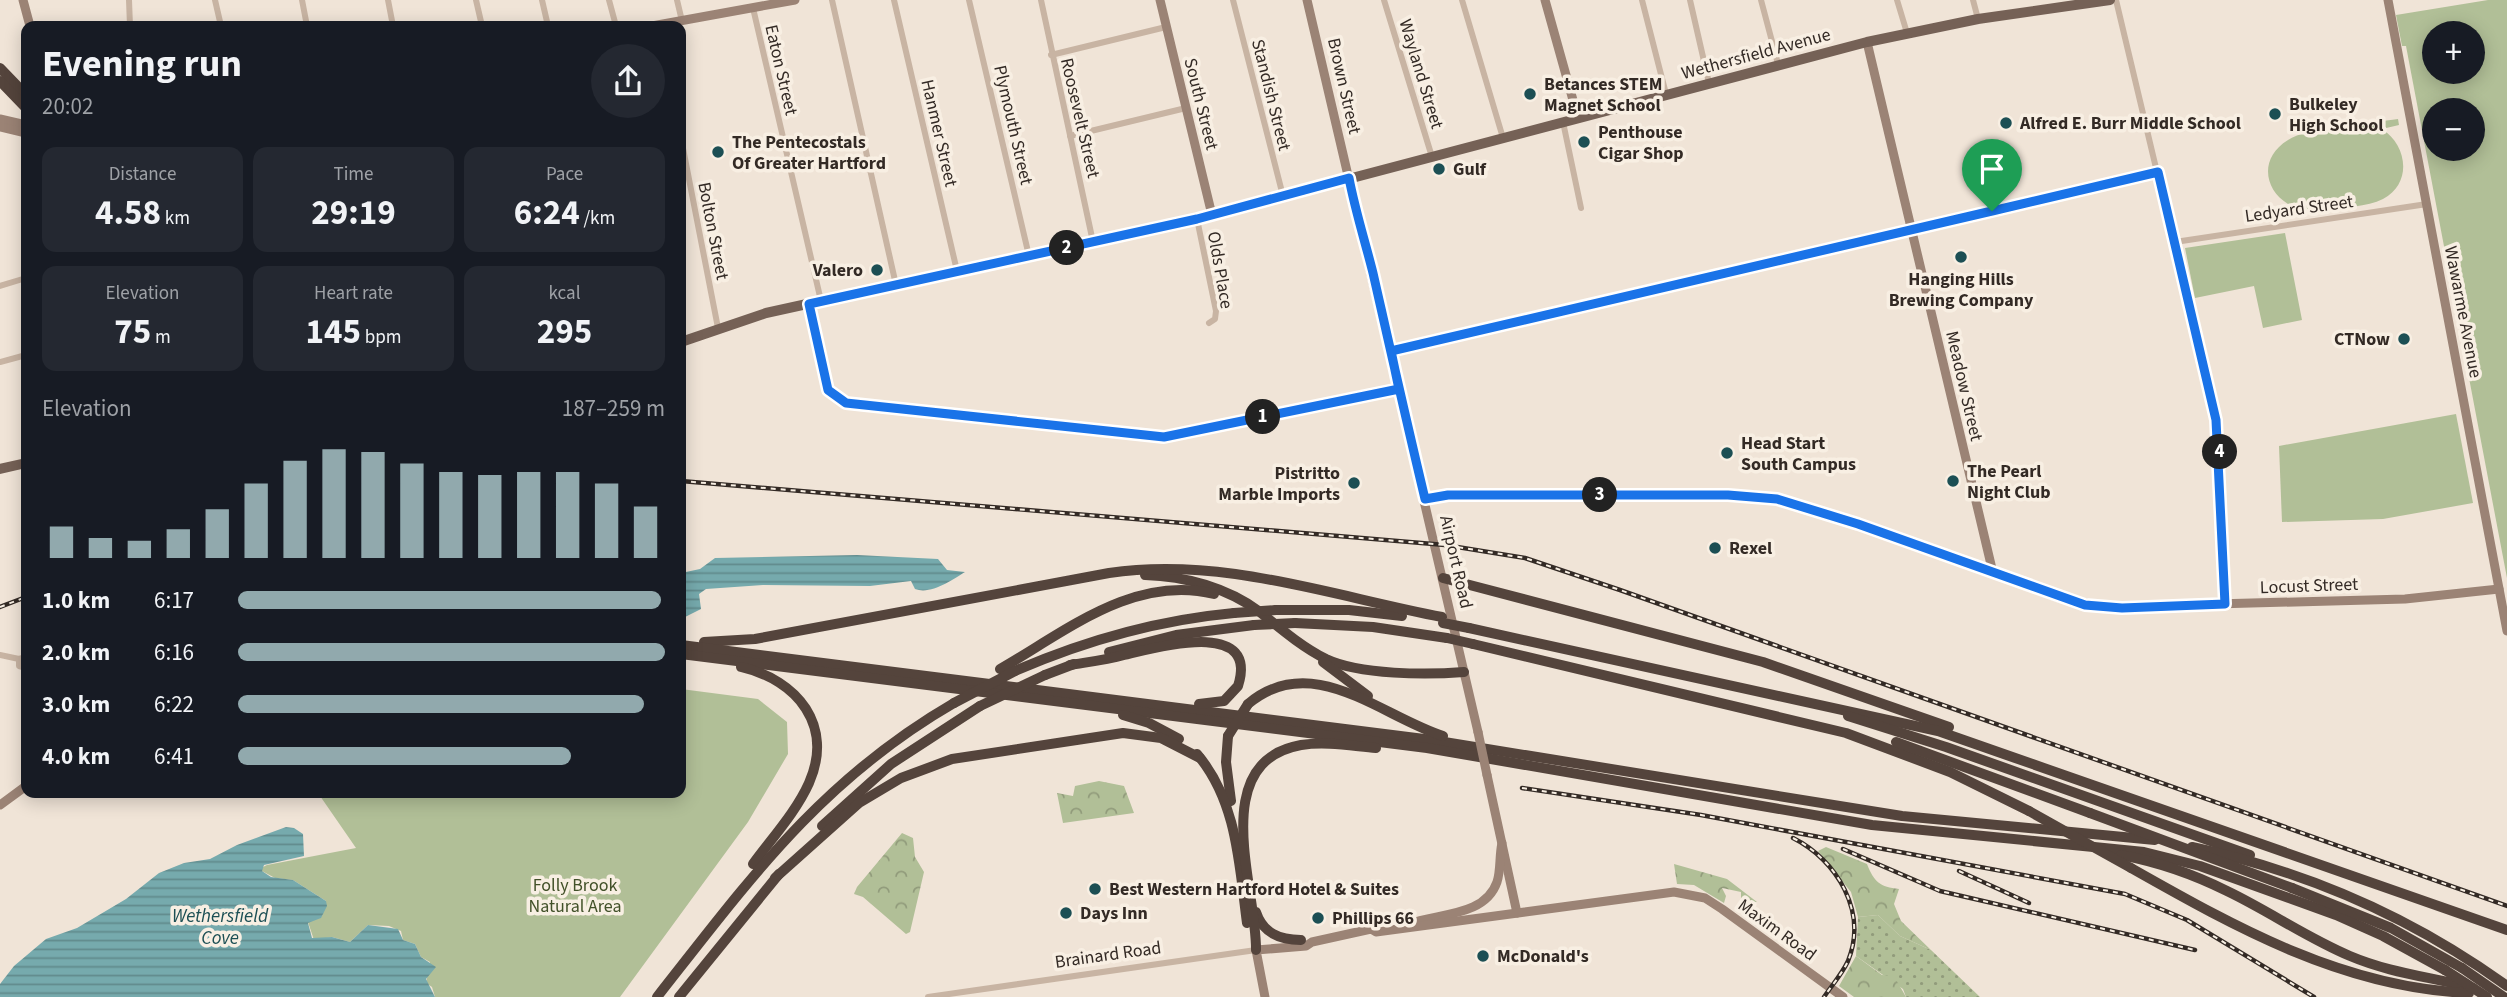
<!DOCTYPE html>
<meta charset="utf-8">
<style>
body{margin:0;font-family:"Source Sans 3",sans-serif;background:#242831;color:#f1f3f6;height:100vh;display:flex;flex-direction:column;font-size:26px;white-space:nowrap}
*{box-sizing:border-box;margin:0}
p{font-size:23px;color:#9ea1a6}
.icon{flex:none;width:38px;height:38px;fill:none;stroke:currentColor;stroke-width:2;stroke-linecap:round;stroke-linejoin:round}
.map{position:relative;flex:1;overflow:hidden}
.panel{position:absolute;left:21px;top:21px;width:665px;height:777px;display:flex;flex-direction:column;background:#171b24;border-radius:14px;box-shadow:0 4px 18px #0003}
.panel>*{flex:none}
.buttons{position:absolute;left:2422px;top:21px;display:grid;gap:14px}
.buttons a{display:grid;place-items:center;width:63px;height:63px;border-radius:50%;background:#171b24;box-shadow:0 4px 18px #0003;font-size:35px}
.pin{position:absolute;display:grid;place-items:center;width:60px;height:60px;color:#fff;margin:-72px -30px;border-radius:50% 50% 50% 0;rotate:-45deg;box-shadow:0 0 7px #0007}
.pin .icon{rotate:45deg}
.km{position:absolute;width:35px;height:35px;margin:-18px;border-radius:50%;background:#222;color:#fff;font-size:19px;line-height:35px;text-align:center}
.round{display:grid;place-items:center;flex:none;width:74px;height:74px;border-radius:37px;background:#242831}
.head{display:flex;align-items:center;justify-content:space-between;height:119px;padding:0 21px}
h1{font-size:38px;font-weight:700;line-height:52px}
.metrics{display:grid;grid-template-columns:repeat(3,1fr);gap:10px;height:119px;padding:7px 21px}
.metrics div{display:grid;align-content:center;border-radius:14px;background:#242831;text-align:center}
.metrics b{font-size:35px;font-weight:700}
.metrics small{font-size:19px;font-weight:400}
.metrics p{font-size:19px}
.chart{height:196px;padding:14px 21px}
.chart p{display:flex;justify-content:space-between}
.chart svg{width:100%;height:126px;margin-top:7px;stroke:#91a9ad;stroke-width:6}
ul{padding:0 21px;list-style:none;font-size:23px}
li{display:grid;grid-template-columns:112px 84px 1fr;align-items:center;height:52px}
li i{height:18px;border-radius:9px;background:#91a9ad}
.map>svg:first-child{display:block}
.grass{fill:url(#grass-dots)}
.forest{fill:url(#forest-crowns)}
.park{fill:#b1bf97;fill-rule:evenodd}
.water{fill:url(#water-rules)}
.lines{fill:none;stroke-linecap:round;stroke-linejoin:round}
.street{stroke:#c8b4a3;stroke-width:6}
.secondary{stroke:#9b8375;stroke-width:9}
.primary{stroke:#756156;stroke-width:10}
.highway{stroke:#54443c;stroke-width:10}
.rail-casing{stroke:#332a25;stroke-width:4.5}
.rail{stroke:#f8efe3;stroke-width:2;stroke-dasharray:5;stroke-linecap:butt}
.secondary-bridge{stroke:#9b8375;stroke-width:9}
.highway-bridge{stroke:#54443c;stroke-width:10}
.route-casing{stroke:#fff;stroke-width:14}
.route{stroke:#1a73e8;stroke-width:9}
.poi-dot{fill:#1c4f54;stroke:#f8efe3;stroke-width:2.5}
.labels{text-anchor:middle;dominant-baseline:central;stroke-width:7;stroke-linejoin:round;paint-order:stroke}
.street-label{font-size:18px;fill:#332a25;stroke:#f8efe3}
.poi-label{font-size:18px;font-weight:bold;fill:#332a25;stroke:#f8efe3;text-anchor:start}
.park-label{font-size:18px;fill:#425129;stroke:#f8efe3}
.water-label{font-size:19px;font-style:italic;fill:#1c4f54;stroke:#f8efe3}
</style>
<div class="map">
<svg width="2507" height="997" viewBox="0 0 2507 997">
<defs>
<pattern id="grass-dots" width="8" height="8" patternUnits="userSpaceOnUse" patternTransform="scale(1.75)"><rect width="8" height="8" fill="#b1bf97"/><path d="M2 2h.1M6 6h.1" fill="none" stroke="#919b7b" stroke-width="1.8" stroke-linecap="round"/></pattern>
<pattern id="forest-crowns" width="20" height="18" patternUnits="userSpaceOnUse" patternTransform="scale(1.75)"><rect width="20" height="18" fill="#b1bf97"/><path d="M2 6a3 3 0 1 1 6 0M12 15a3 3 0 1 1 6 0" fill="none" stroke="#919b7b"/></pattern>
<pattern id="water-rules" width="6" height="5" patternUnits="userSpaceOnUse" patternTransform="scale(1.75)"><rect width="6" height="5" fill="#76aaad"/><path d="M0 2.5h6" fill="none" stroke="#618b8d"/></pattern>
</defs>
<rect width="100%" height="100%" fill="#f0e4d7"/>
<path class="grass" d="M 1878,915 L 1900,936 L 1931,950 L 1980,997 L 1906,997 L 1903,989 L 1856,956 L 1858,917 Z"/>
<g class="forest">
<path d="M 1099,781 L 1124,786 L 1134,813 L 1063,823 L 1057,793 L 1073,796 L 1075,786 Z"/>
<path d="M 902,833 L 913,838 L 915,857 L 924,872 L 910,932 L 906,934 L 863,897 L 854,894 L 857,887 Z"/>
<path d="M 1826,847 L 1867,864 C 1874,882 1880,887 1899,889 L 1894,904 L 1901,921 L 1931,950 L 1900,936 L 1878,915 L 1858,917 L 1851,892 L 1818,851 Z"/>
<path d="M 1674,864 L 1727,879 L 1757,902 L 1741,902 L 1741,892 L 1722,888 L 1726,896 L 1724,903 L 1694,885 L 1677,884 Z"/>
<path d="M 1856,956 L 1882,975 L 1894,976 L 1906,997 L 1854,997 L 1839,986 Z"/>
</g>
<g class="park">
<path d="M 2488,0 L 2507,0 L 2507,578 L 2406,46 L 2402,46 L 2396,15 ZM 2434,33 L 2473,33 L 2473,72 L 2434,72 ZM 2434,110 L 2473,110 L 2473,149 L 2434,149 Z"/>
<path d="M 2398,119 L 2399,125 L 2382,129 C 2407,145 2413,183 2383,199 C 2367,207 2343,207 2325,210 C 2274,218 2247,165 2288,140 C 2307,127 2372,123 2398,119 Z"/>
<path d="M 2285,233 L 2302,320 L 2263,328 L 2254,286 L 2195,298 L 2185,248 Z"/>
<path d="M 2456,414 L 2473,503 L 2383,519 L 2282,522 L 2279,446 Z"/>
<path d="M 681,689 L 758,699 L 787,722 L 788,754 L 748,822 L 620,997 L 435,997 L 432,987 L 426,983 L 430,962 L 421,957 L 415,944 L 403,940 L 401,931 L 389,926 L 368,925 L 350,942 L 332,937 L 314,940 L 308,922 L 322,916 L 326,901 L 293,880 L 275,878 L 262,871 L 261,868 L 267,865 L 356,848 L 318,793 L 681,793 Z"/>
</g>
<g class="water">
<path d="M 857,555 L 938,559 L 947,570 L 965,572 C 952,580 931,595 915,589 L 911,581 L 870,586 L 763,585 L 706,589 L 699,594 L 701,609 L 681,619 L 681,573 L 700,569 L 715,558 Z"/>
<path d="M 286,827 L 294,828 L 303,834 L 304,856 L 264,865 L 262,871 L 271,877 L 293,880 L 326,901 L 327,906 L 321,918 L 308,923 L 312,938 L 332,937 L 350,942 L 368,925 L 398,929 L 403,940 L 415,944 L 421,957 L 436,967 L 426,979 L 435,997 L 0,997 L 0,984 L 14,966 L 46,939 L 77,928 L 126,899 L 159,873 L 184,863 L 210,859 L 237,845 Z"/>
</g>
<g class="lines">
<g class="street">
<path d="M 129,0 L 130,26"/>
<path d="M 215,0 L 221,26"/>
<path d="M 302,0 L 307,26"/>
<path d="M 388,0 L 393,26"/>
<path d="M 476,0 L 482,26"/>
<path d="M 542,0 L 548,26"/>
<path d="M 609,0 L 616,26"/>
<path d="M 677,0 L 682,21"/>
<path d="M 832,0 L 896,285"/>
<path d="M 894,0 L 957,271"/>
<path d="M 969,0 L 1029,256"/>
<path d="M 1041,0 L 1093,242"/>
<path d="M 1233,0 L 1283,196"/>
<path d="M 1384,0 L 1432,157"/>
<path d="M 1462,0 L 1503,138"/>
<path d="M 1642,0 L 1666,94"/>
<path d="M 1690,0 L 1709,83"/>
<path d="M 1761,0 L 1778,64"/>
<path d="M 1897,0 L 1907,33"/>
<path d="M 1973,0 L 1978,19"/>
<path d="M 2116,0 L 2216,420 L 2225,604"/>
<path d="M 753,8 L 821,301"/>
<path d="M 1051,55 L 1166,27"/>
<path d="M 1563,122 L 1581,208"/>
<path d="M 1070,136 L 1186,108"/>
<path d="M 681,138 L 718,328"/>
<path d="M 1197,219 L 1216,311 L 1215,319 L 1209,323"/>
<path d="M 2175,242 L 2427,204"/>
<path d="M 0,286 L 26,278"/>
<path d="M 809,304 L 829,390 L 846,403 L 1164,437 L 1399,389"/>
<path d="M 1391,351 L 2158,172"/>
<path d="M 0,362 L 26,355"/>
<path d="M 0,655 L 19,659 L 26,657"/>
<path d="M 19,659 L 19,666 L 26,668"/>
<path d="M 928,997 L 1256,950"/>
</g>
<g class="secondary">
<path d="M 23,0 L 30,26"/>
<path d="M 1160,0 L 1212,215"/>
<path d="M 1307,0 L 1478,732"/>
<path d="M 1545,0 L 1578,118"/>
<path d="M 2388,0 L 2507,631"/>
<path d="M 652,26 L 795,0"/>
<path d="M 1867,42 L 1993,573"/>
<path d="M 0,119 L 26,125"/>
<path d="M 0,127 L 26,133"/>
<path d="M 1425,499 L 1448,495 L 1752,495 L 1777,499 L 1858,525 L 2060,598 L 2105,607 L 2405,599 L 2499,589"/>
<path d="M 1487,775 L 1517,913"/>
<path d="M 0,805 L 26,786"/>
<path d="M 1409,924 C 1437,913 1485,917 1497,882 C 1501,870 1499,856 1502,843"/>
<path d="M 1265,997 L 1256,950 L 1306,946 L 1312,942 L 1371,929 L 1376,932 L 1674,892 L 1705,898 L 1722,909 L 1843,997"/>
</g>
<g class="primary">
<path d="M 681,342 L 766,313 L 1212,215 L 1867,42 L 1978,19 L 2110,0"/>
<path d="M 0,469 L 26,463"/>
</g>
<g class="highway">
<path d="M 0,68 L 26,95"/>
<path d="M 0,81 L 26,108"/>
<path d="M 1145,575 C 1185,576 1228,588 1260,612 C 1281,629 1302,647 1326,659 C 1360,675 1427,675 1464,672"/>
<path d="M 1443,578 L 1763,662 L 1949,727"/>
<path d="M 1276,610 L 1349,610 L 1402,616"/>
<path d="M 1295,623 L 1373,627 L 1447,638"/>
<path d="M 1469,628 L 1938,731 L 2507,930"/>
<path d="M 704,642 L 755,639 L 1109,573 C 1222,556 1332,596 1442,617"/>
<path d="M 1473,644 L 1846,733 L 1950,772 L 2029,811"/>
<path d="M 681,645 L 1432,740 L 1902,816 L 2155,840"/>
<path d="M 1109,652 L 1176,635 L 1254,625"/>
<path d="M 681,654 L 1427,748 L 1872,825 L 2144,852 L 2200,866 L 2336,915 L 2383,936 L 2445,970"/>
<path d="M 1323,662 L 1368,696"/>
<path d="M 1070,665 C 1088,662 1106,660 1124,655 C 1154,648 1260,617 1238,686 L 1224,701 L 1199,704"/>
<path d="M 741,667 C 798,680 834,726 809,783 C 796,812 772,838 753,864"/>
<path d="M 1000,669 C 1065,632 1134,574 1214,594"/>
<path d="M 1015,671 C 1084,641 1158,620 1234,613"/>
<path d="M 1045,675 L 1074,664"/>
<path d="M 1248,704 C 1312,650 1381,716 1443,736"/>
<path d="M 1123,715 L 1149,723 L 1179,739"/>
<path d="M 1848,716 L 1946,747 L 2250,855"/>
<path d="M 1228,736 L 1226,762 L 1231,801"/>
<path d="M 1896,742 L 2090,813"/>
<path d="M 1197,754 C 1237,801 1239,863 1247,923"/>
<path d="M 822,826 L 891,764 L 980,706"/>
<path d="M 2192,847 C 2305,871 2413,918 2507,986"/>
<path d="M 2121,855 C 2158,862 2193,874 2227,891 C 2269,911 2307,938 2350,956 C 2390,973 2431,977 2473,988"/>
<path d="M 2131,868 C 2237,928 2344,988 2469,993"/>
<path d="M 775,878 L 859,803 L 901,778 L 952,759 L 1123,733 L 1161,738 L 1200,758"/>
<path d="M 2292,888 L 2391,928 L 2462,968"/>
<path d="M 1256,912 C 1263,933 1279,940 1301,940"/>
<path d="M 1256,950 C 1257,888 1206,762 1301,745 C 1326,741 1352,746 1376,748"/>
<path d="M 657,997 C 750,879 821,780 954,703"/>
<path d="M 679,997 L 779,874"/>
</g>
<defs>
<g id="rail">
<path d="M 681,481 L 1445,545 L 1525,558 L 1620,590 L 2507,906"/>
<path d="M 0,607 L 26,597"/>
<path d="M 1522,788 L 1701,815 L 2125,894 L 2187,920 L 2314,997"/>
<path d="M 1793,838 C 1837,860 1868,912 1848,961 C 1842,974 1832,985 1824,997"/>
<path d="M 1843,849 L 1940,891 L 2195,950"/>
<path d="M 1959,871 L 2029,903"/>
</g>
</defs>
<use href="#rail" class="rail-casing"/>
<use href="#rail" class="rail"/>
<path class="secondary-bridge" d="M 1478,732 L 1487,775"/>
<g class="highway-bridge">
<path d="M 1234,613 L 1276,610"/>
<path d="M 1443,623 L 1469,628"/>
<path d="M 1254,625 L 1295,623"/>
<path d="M 1447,638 L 1473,644"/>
<path d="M 954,703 L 1015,671"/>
<path d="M 980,706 L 1045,675"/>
<path d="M 1228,736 L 1248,704"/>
<path d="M 2029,811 L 2131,868"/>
<path d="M 2090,813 L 2292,888"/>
<path d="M 2462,968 L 2504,997"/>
<path d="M 2445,970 L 2487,997"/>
</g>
</g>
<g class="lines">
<defs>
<path id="route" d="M 1992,211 L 1391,351 L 1399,389 L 1164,437 L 846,403 L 828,390 L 809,304 L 1197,219 L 1349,178 C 1355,210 1365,241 1373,273 C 1390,348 1407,424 1425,499 L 1448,495 L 1728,495 L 1777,499 L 1858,524 L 2085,605 L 2122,608 L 2225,604 L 2216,420 L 2158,172 L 1992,211"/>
</defs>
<use href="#route" class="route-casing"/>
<use href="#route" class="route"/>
</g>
<g class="poi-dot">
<circle cx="1530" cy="94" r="7"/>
<circle cx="2275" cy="114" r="7"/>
<circle cx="2006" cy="123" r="7"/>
<circle cx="1584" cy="142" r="7"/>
<circle cx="718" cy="152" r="7"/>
<circle cx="1439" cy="169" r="7"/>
<circle cx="1961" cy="257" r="7"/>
<circle cx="877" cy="270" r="7"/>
<circle cx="2404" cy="339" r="7"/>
<circle cx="1727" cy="453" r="7"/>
<circle cx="1953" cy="481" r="7"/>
<circle cx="1354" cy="483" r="7"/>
<circle cx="1715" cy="548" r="7"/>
<circle cx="1095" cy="889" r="7"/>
<circle cx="1066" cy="913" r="7"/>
<circle cx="1318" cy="918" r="7"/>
<circle cx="1483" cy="956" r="7"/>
</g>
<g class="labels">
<g class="street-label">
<text transform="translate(1756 54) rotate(-15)">Wethersfield Avenue</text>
<text transform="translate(781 70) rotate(77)">Eaton Street</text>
<text transform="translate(1421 74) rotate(73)">Wayland Street</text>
<text transform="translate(1344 86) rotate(77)">Brown Street</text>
<text transform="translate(1271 95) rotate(76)">Standish Street</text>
<text transform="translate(1201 104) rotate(76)">South Street</text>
<text transform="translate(1080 118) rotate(77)">Roosevelt Street</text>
<text transform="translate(1013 125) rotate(77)">Plymouth Street</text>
<text transform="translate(939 133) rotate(77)">Hanmer Street</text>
<text transform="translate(2299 209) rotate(-8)">Ledyard Street</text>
<text transform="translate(713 231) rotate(79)">Bolton Street</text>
<text transform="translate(1220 270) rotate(80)">Olds Place</text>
<text transform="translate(2463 312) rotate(79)">Wawarme Avenue</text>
<text transform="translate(1964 386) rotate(77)">Meadow Street</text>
<text transform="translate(1456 562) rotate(77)">Airport Road</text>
<text transform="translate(2309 586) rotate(-2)">Locust Street</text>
<text transform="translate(1777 930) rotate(36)">Maxim Road</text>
<text transform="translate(1108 955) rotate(-8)">Brainard Road</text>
</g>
<g class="poi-label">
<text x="1544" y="84">Betances STEM<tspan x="1544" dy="21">Magnet School</tspan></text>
<text x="2289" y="104">Bulkeley<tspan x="2289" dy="21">High School</tspan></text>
<text x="2020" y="123">Alfred E. Burr Middle School</text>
<text x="1598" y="132">Penthouse<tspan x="1598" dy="21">Cigar Shop</tspan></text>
<text x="732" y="142">The Pentecostals<tspan x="732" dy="21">Of Greater Hartford</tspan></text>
<text x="1453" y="169">Gulf</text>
<text x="863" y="270" text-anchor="end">Valero</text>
<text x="1961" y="279" text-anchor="middle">Hanging Hills<tspan x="1961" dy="21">Brewing Company</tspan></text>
<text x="2390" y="339" text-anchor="end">CTNow</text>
<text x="1741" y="443">Head Start<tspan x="1741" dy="21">South Campus</tspan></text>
<text x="1967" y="471">The Pearl<tspan x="1967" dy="21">Night Club</tspan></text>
<text x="1340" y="473" text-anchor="end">Pistritto<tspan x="1340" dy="21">Marble Imports</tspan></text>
<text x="1729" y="548">Rexel</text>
<text x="1109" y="889">Best Western Hartford Hotel &amp; Suites</text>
<text x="1080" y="913">Days Inn</text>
<text x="1332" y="918">Phillips 66</text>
<text x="1497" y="956">McDonald's</text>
</g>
<g class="park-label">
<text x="575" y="885">Folly Brook<tspan x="575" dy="21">Natural Area</tspan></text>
</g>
<g class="water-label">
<text x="220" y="916">Wethersfield<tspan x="220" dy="22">Cove</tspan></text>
</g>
</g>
</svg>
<div class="buttons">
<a>+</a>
<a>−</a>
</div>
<div class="pin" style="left:1992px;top:211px;background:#1e9e55"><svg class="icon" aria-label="arrive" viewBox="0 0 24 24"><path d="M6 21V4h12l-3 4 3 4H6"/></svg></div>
<b class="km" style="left:1263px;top:417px">1</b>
<b class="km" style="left:1067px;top:248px">2</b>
<b class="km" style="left:1600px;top:495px">3</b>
<b class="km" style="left:2220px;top:452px">4</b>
<section class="panel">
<div class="head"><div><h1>Evening run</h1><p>20:02</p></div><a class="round"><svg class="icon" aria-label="share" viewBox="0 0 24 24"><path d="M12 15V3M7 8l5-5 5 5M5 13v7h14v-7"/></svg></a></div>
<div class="metrics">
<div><p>Distance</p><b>4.58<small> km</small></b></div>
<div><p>Time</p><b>29:19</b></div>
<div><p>Pace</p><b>6:24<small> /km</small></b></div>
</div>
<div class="metrics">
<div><p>Elevation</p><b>75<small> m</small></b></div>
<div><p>Heart rate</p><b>145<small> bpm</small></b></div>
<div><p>kcal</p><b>295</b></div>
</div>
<div class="chart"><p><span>Elevation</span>187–259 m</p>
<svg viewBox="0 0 160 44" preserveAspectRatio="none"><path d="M5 44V33M15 44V37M25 44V38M35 44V34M45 44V27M55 44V18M65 44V10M75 44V6M85 44V7M95 44V11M105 44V14M115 44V15M125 44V14M135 44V14M145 44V18M155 44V26"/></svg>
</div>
<ul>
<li><b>1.0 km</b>6:17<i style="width:99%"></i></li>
<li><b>2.0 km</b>6:16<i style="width:100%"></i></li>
<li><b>3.0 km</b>6:22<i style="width:95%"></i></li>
<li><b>4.0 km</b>6:41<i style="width:78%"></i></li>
</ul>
</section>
</div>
